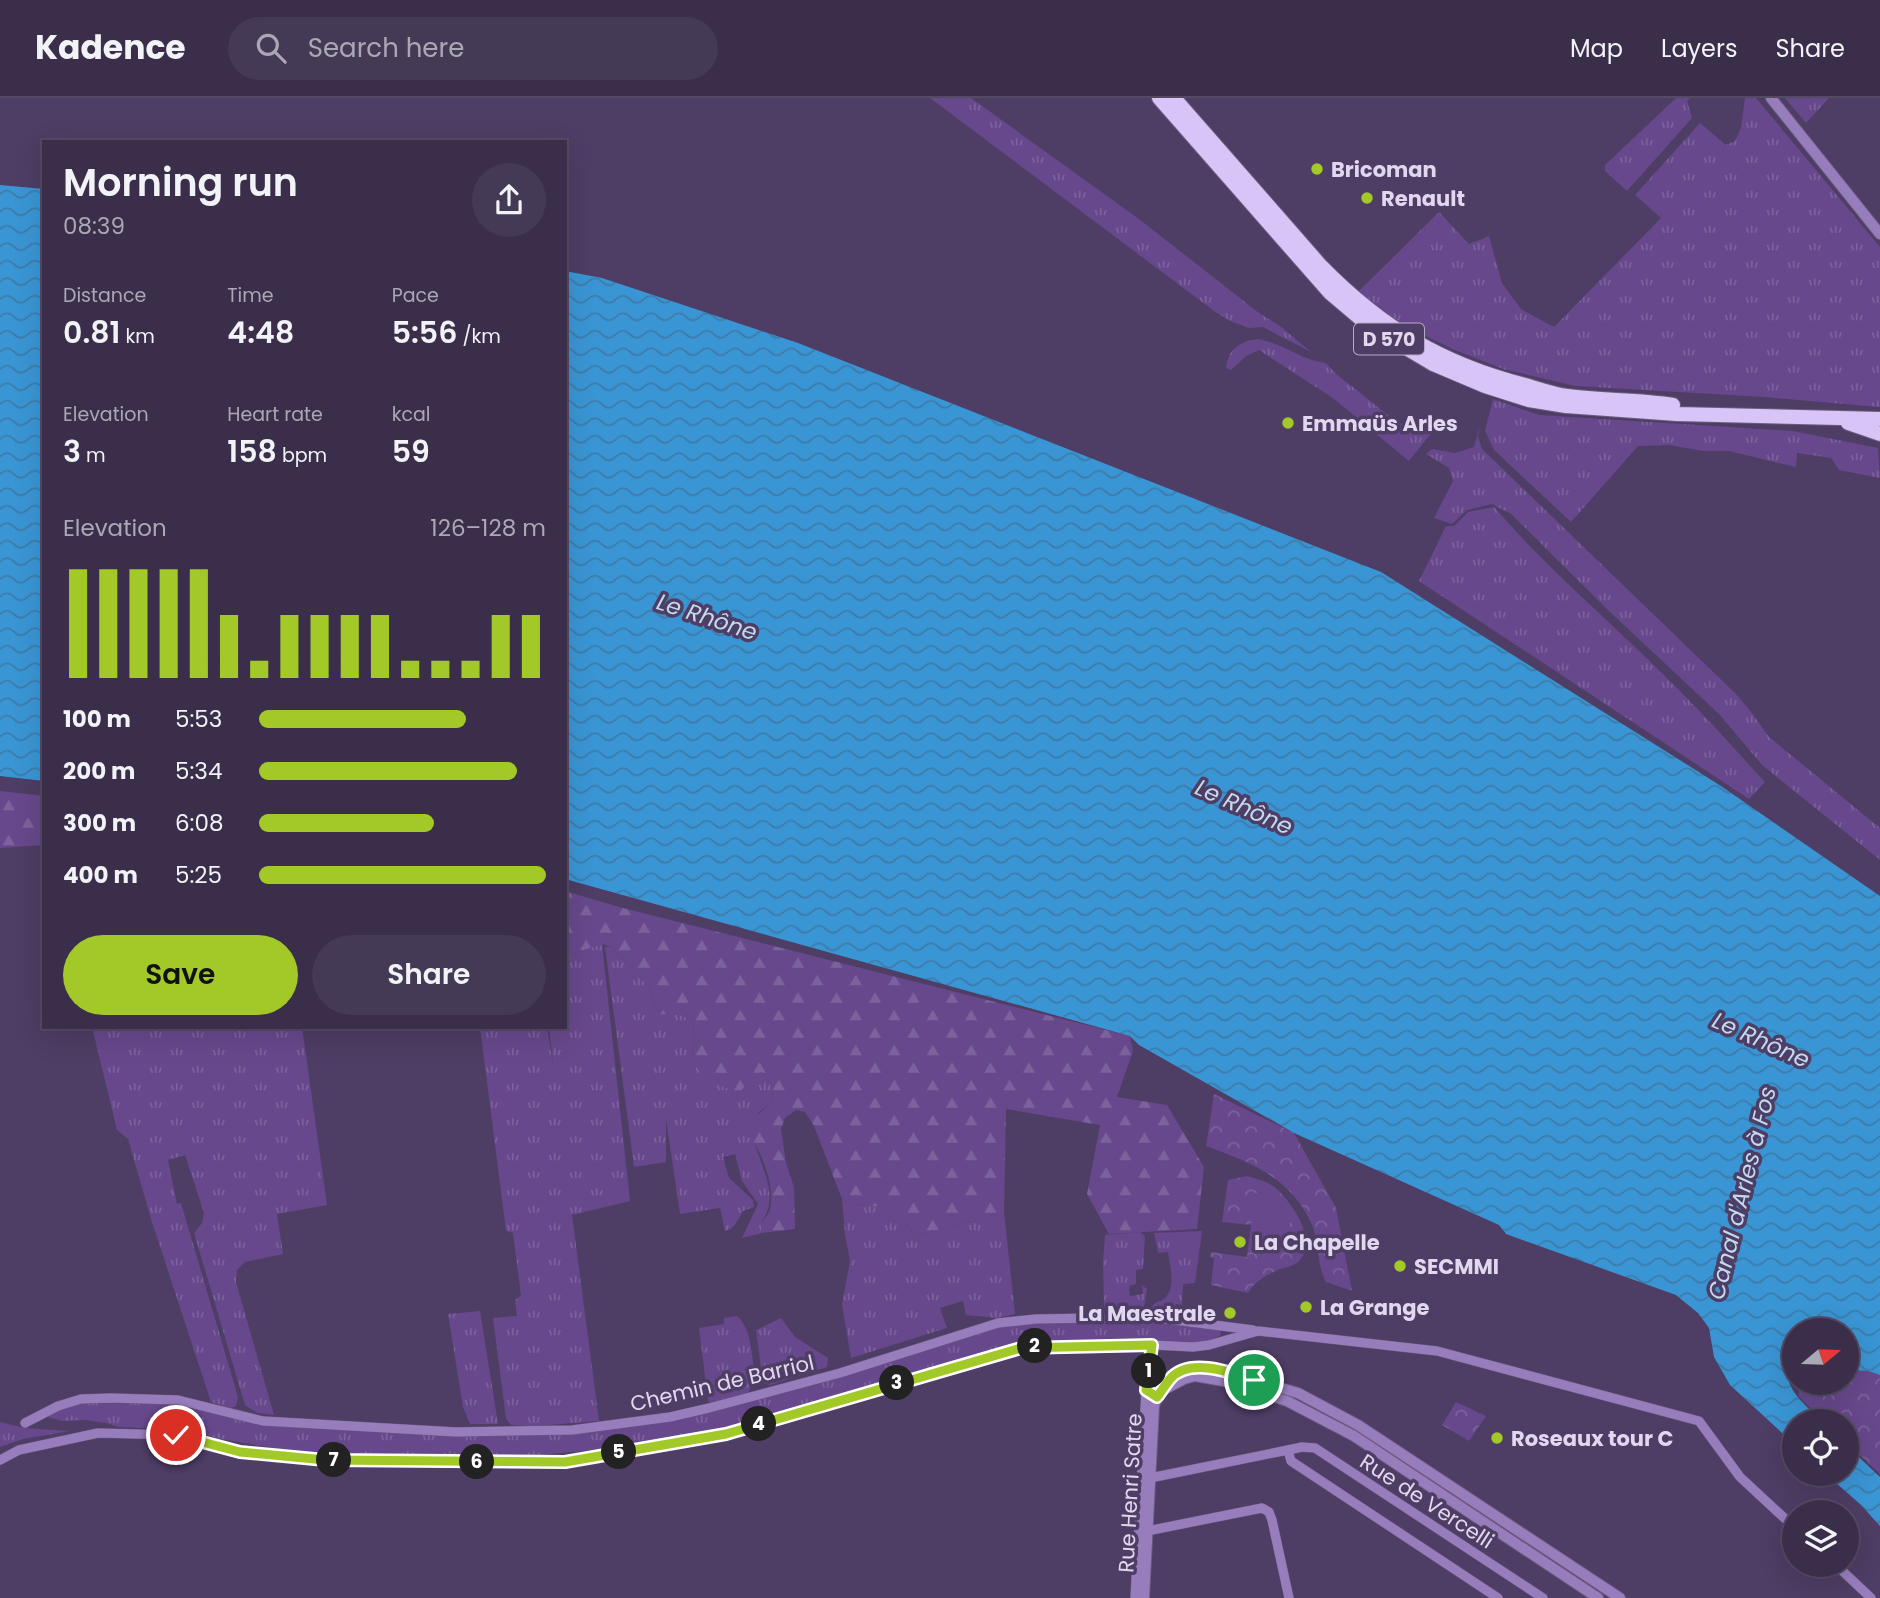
<!DOCTYPE html>
<meta charset="utf-8">
<style>
body{margin:0;font-family:Poppins,sans-serif;background:#453a55;color:#f1f3f6;height:100vh;display:flex;flex-direction:column;font-size:26px;white-space:nowrap}
*{box-sizing:border-box;margin:0}
p{font-size:23px;color:#aba8b5}
.icon{flex:none;width:38px;height:38px;fill:none;stroke:currentColor;stroke-width:2;stroke-linecap:round;stroke-linejoin:round}
.map{position:relative;flex:1;overflow:hidden}
.drawer{position:absolute;left:42px;top:42px;width:525px;height:889px;display:flex;flex-direction:column;background:#3a2e4b;border-radius:0px;box-shadow:0 7px 28px #0002,0 0 0 2px #544a63}
.drawer>*{flex:none}
.needle{width:46px;rotate:71deg}
.tools{position:absolute;left:1782px;top:1220px;display:grid;gap:14px}
.tools a{display:grid;place-items:center;width:77px;height:77px;border-radius:50%;background:#3a2e4b;box-shadow:0 7px 28px #0002,0 0 0 2px #544a63;font-size:35px}
.pin{position:absolute;display:grid;place-items:center;width:60px;height:60px;color:#fff;margin:-30px;border:4px solid #fff;border-radius:50%;box-shadow:0 2px 7px #0007}
.km{position:absolute;width:35px;height:35px;margin:-18px;border-radius:50%;background:#222;color:#fff;font-size:19px;line-height:35px;text-align:center}
.round{display:grid;place-items:center;flex:none;width:74px;height:74px;border-radius:37px;background:#453a55}
.summary{display:flex;align-items:center;justify-content:space-between;height:119px;padding:0 21px}
h1{font-size:38px;font-weight:600;line-height:52px}
.stats{display:grid;grid-template-columns:repeat(3,1fr);gap:10px;height:119px;padding:7px 21px}
.stats div{display:grid;align-content:center}
.stats b{font-size:30px;font-weight:600}
.stats small{font-size:19px;font-weight:400}
.stats p{font-size:19px}
.chart{height:196px;padding:14px 21px}
.chart p{display:flex;justify-content:space-between}
.chart svg{width:100%;height:126px;margin-top:7px;stroke:#a2c928;stroke-width:6}
.button{display:flex;gap:14px;margin-top:auto;padding:14px 21px}
.button a{flex:1;height:80px;border-radius:42px;background:#a2c928;color:#111;font-size:28px;font-weight:600;line-height:80px;text-align:center}
.button a+a{background:#453a55;color:#f1f3f6}
ul{padding:0 21px;list-style:none;font-size:23px}
li{display:grid;grid-template-columns:112px 84px 1fr;align-items:center;height:52px}
li i{height:18px;border-radius:9px;background:#a2c928}
header{display:flex;align-items:center;gap:42px;box-sizing:border-box;height:98px;padding:0 35px;background:#3a2e4b;border-bottom:2px solid #544a63}
header strong{font-size:33px}
nav{display:flex;gap:38px;margin-inline-start:auto;font-size:24px}
.search{width:490px;height:63px;background:#453a55;display:flex;align-items:center;gap:18px;box-sizing:border-box;padding:0 24px;border-radius:38px;color:#aba8b5;font-size:26px}
.map>svg:first-child{display:block}
.grass{fill:url(#grass-tufts)}
.forest{fill:url(#forest-firs)}
.park{fill:url(#park-crowns)}
.pitch{fill:#67488c}
.water{fill:url(#water-waves)}
.lines{fill:none;stroke-linecap:round;stroke-linejoin:round}
.minor-casing{stroke:#6b5c80;stroke-width:10}
.tertiary-casing{stroke:#6b5c80;stroke-width:12}
.primary-casing{stroke:#6b5c80;stroke-width:16}
.minor{stroke:#987dbd;stroke-width:9}
.tertiary{stroke:#987dbd;stroke-width:10}
.primary{stroke:#d9c4f8;stroke-width:14}
.route-casing{stroke:#fff;stroke-width:14}
.route{stroke:#a2c928;stroke-width:9}
.poi-dot{fill:#a2c928;stroke:#4e3d64;stroke-width:2.5}
.labels{text-anchor:middle;dominant-baseline:central;stroke-width:7;stroke-linejoin:round;paint-order:stroke}
.shield{fill:#4e3d64;stroke:#b5aac6;stroke-width:2}
.shield-label{font-size:19px;font-weight:bold;fill:#e1d8f0}
.poi-label{font-size:21px;font-weight:bold;fill:#e1d8f0;stroke:#4e3d64;text-anchor:start}
.street-label{font-size:21px;fill:#e1d8f0;stroke:#4e3d64}
.water-label{font-size:23px;font-style:italic;fill:#c2daee;stroke:#4e3d64}
</style>
<header>
<strong>Kadence</strong>
<div class="search"><svg class="icon" aria-label="search" viewBox="0 0 24 24"><circle cx="10" cy="10" r="6"/><path d="M15 15l6 6"/></svg>Search here</div>
<nav><a>Map</a><a>Layers</a><a>Share</a></nav>
</header>
<div class="map">
<svg width="1880" height="1500" viewBox="0 0 1880 1500">
<defs>
<pattern id="grass-tufts" width="24" height="20" patternUnits="userSpaceOnUse" patternTransform="scale(1.75)"><rect width="24" height="20" fill="#67488c"/><path d="M3 7l-1-3M5 7V3M7 7l1-3M15 17l-1-3M17 17v-4M19 17l1-3" fill="none" stroke="#7c629c"/></pattern>
<pattern id="forest-firs" width="22" height="20" patternUnits="userSpaceOnUse" patternTransform="scale(1.75)"><rect width="22" height="20" fill="#67488c"/><path d="M5 1l3.5 6h-7zM16 11l3.5 6h-7z" fill="#7c629c"/></pattern>
<pattern id="park-crowns" width="20" height="18" patternUnits="userSpaceOnUse" patternTransform="scale(1.75)"><rect width="20" height="18" fill="#67488c"/><path d="M2 6a3 3 0 1 1 6 0M12 15a3 3 0 1 1 6 0" fill="none" stroke="#7c629c"/></pattern>
<pattern id="water-waves" width="16" height="10" patternUnits="userSpaceOnUse" patternTransform="scale(1.75)"><rect width="16" height="10" fill="#3a95d4"/><path d="M0 5q4-4 8 0t8 0" fill="none" stroke="#3d7caa"/></pattern>
</defs>
<rect width="100%" height="100%" fill="#4e3d64"/>
<g class="grass">
<path d="M 930,0 L 971,0 L 1139,121 L 1259,215 L 1280,228 L 1311,254 L 1263,229 L 1249,230 L 1230,223 L 1214,213 Z"/>
<path d="M 1676,0 L 1690,0 L 1687,3 L 1692,20 L 1627,93 L 1605,73 L 1605,67 Z"/>
<path d="M 1745,0 L 1756,0 L 1880,149 L 1880,309 L 1764,299 L 1576,288 L 1503,271 L 1455,252 L 1403,227 L 1358,194 L 1439,114 L 1469,146 L 1489,138 L 1502,185 L 1521,211 L 1554,229 L 1661,120 L 1635,97 L 1700,25 L 1726,47 L 1735,43 L 1741,30 Z"/>
<path d="M 1785,0 L 1829,0 L 1806,25 Z"/>
<path d="M 1258,241 C 1285,246 1300,262 1326,265 C 1339,281 1353,288 1368,301 C 1386,316 1396,323 1418,335 L 1438,330 L 1429,338 L 1409,363 L 1333,300 L 1259,252 L 1246,258 L 1231,272 L 1226,270 C 1228,251 1240,243 1258,241 Z"/>
<path d="M 1493,301 L 1539,317 L 1793,333 L 1878,350 L 1880,380 L 1839,372 L 1831,360 L 1797,355 L 1796,369 L 1729,353 L 1703,353 L 1669,347 L 1638,348 L 1571,424 L 1494,352 L 1485,333 Z"/>
<path d="M 1480,326 L 1478,338 L 1482,351 L 1736,596 L 1752,615 L 1769,639 L 1880,730 L 1880,762 L 1762,667 L 1719,616 L 1610,514 L 1511,416 L 1492,406 L 1467,412 L 1452,426 L 1434,420 L 1453,383 L 1449,370 L 1426,356 L 1432,351 L 1455,355 L 1474,349 Z"/>
<path d="M 1494,409 C 1551,475 1619,531 1681,594 C 1710,623 1737,654 1765,684 L 1749,701 L 1419,483 L 1446,428 L 1454,428 L 1468,414 Z"/>
<path d="M 602,846 L 630,1103 L 572,1117 L 599,1323 L 535,1328 L 511,1327 L 506,1321 L 493,1220 L 517,1218 L 515,1202 L 521,1198 L 513,1135 L 506,1133 L 480,929 L 547,929 L 553,967 L 549,929 L 565,929 L 565,858 Z"/>
<path d="M 605,849 L 611,849 L 649,889 L 657,911 L 680,916 L 692,922 L 695,941 L 692,962 L 761,974 L 773,988 L 772,1004 L 758,1015 C 756,1023 753,1034 754,1042 C 761,1071 781,1097 761,1125 L 762,1135 L 742,1140 L 758,1106 L 742,1083 L 735,1056 L 723,1059 L 729,1080 L 753,1102 L 754,1109 L 743,1113 C 738,1121 735,1131 725,1133 L 720,1110 L 680,1116 L 666,1021 L 666,1064 L 634,1069 Z"/>
<path d="M 92,929 L 302,929 L 327,1107 L 277,1116 L 283,1156 L 245,1164 L 237,1172 L 236,1184 L 274,1317 L 257,1315 L 245,1307 L 194,1135 L 202,1125 L 204,1115 L 185,1057 L 168,1062 L 177,1106 L 181,1105 L 238,1299 L 236,1308 L 231,1310 L 211,1304 L 151,1121 L 128,1041 L 117,1032 Z"/>
<path d="M 842,1101 C 859,1108 874,1111 892,1106 L 915,1138 L 1004,1114 L 1015,1216 L 997,1220 L 966,1217 L 963,1203 L 940,1210 L 947,1230 L 851,1260 L 842,1207 L 850,1163 L 845,1136 Z"/>
<path d="M 1202,1133 L 1195,1185 L 1183,1186 L 1182,1207 L 1176,1206 L 1175,1216 L 1154,1214 L 1151,1210 C 1155,1203 1159,1205 1165,1200 C 1176,1190 1170,1167 1168,1154 L 1158,1155 L 1154,1135 Z"/>
<path d="M 1140,1134 L 1145,1138 L 1143,1171 L 1136,1172 L 1136,1186 L 1129,1188 L 1130,1198 L 1143,1196 L 1142,1187 L 1147,1191 L 1144,1209 L 1141,1213 L 1107,1214 L 1104,1210 L 1103,1164 L 1105,1137 Z"/>
<path d="M 480,1213 L 498,1326 L 470,1326 L 463,1309 L 448,1216 Z"/>
<path d="M 737,1218 C 752,1230 752,1260 755,1279 L 748,1295 L 710,1305 L 708,1302 L 699,1230 L 724,1226 L 724,1220 Z"/>
<path d="M 781,1220 L 795,1239 L 828,1260 L 827,1269 L 770,1287 L 763,1285 L 756,1232 Z"/>
<path d="M 1144,1222 L 1220,1232 L 1221,1237 L 1209,1243 L 1192,1244 L 1124,1240 L 1020,1245 L 898,1279 L 804,1309 L 684,1339 L 612,1350 L 520,1359 L 307,1356 L 221,1341 L 185,1332 L 119,1329 L 106,1325 L 85,1322 L 62,1323 L 48,1319 L 57,1312 L 70,1307 L 94,1305 L 175,1306 L 272,1328 L 315,1331 L 554,1337 L 666,1323 L 822,1285 L 996,1229 L 1020,1225 Z"/>
<path d="M 0,1324 L 25,1330 L 70,1333 L 23,1341 L 0,1349 Z"/>
</g>
<g class="forest">
<path d="M 0,693 L 44,698 L 44,747 L 0,750 Z"/>
<path d="M 565,793 L 619,809 L 1130,938 L 1133,953 L 1117,999 L 1167,1007 L 1204,1069 L 1197,1131 L 1109,1136 L 1087,1096 L 1100,1027 L 1006,1011 L 1004,1114 L 915,1138 L 892,1106 C 874,1111 859,1108 842,1101 L 814,1028 L 805,1014 L 796,1012 L 785,1020 L 781,1031 L 786,1065 L 794,1089 L 795,1131 L 762,1135 L 761,1125 C 764,1121 769,1116 770,1111 C 776,1087 759,1046 743,1029 L 772,1004 L 773,988 L 761,974 L 739,994 L 706,984 L 692,962 L 695,941 L 692,922 L 674,915 L 657,917 L 657,911 L 649,889 L 611,849 L 602,846 L 565,858 Z"/>
</g>
<g class="park">
<path d="M 1214,996 L 1294,1035 L 1336,1110 L 1352,1193 L 1326,1184 C 1316,1165 1320,1146 1312,1127 C 1292,1080 1250,1064 1206,1048 Z"/>
<path d="M 1247,1078 C 1256,1081 1266,1083 1273,1088 C 1291,1102 1320,1143 1298,1164 C 1292,1169 1284,1169 1278,1172 C 1265,1178 1255,1183 1248,1195 L 1211,1187 L 1214,1161 L 1210,1158 L 1211,1154 L 1247,1159 L 1251,1127 L 1222,1124 L 1228,1082 Z"/>
<path d="M 1846,1272 L 1868,1273 L 1880,1277 L 1880,1376 L 1846,1344 L 1846,1323 L 1824,1323 L 1799,1299 L 1798,1284 L 1846,1284 Z"/>
<path d="M 1456,1304 L 1486,1318 L 1469,1343 L 1442,1327 Z"/>
</g>
<path class="pitch" d="M 1268,1094 C 1283,1100 1290,1104 1294,1120 C 1284,1134 1272,1134 1257,1131 L 1247,1119 L 1243,1105 L 1250,1096 Z"/>
<g class="water">
<path d="M 0,87 L 44,91 L 44,683 L 0,678 Z"/>
<path d="M 565,173 L 602,180 L 798,245 L 1381,474 L 1721,688 L 1880,798 L 1880,1277 L 1868,1273 L 1846,1272 L 1846,1232 L 1794,1232 L 1794,1273 L 1788,1276 C 1788,1295 1809,1310 1822,1323 L 1794,1323 L 1794,1346 L 1730,1287 L 1714,1259 L 1709,1230 L 1698,1215 L 1676,1197 L 1506,1136 L 1499,1127 L 1294,1035 L 1139,947 L 1130,938 L 565,781 Z"/>
<path d="M 1846,1347 L 1880,1379 L 1880,1428 L 1861,1407 L 1826,1376 L 1846,1376 Z"/>
</g>
<g class="lines">
<defs>
<g id="minor">
<path d="M 1152,1247 L 1146,1292 L 1157,1299"/>
<path d="M 25,1325 L 58,1308 L 81,1301 L 111,1300 L 178,1302 L 263,1323 L 456,1334 L 572,1332 L 670,1319 L 709,1310 L 840,1275 L 998,1225 L 1036,1221 L 1151,1219 L 1253,1232"/>
<path d="M 0,1362 L 19,1352 L 98,1335 L 176,1337 L 240,1354 L 325,1362 L 565,1364 L 726,1336 L 1022,1250 L 1134,1246 L 1193,1249 L 1209,1247 L 1258,1233 L 1437,1253 L 1699,1323 L 1740,1379 L 1794,1429"/>
<path d="M 1150,1380 L 1288,1352"/>
<path d="M 1147,1433 L 1262,1410 L 1269,1414 L 1272,1422 L 1289,1500"/>
<path d="M 1835,1466 L 1871,1500"/>
<path d="M 1135,1500 L 1146,1292"/>
<path d="M 1498,1500 L 1291,1363 L 1288,1352 L 1302,1349 L 1315,1350 L 1543,1500"/>
</g>
<g id="tertiary">
<path d="M 1771,0 L 1880,136"/>
<path d="M 1167,1290 L 1184,1281 L 1195,1278 L 1229,1284 L 1287,1303 L 1354,1338 L 1598,1500"/>
<path d="M 1144,1500 L 1154,1308 L 1157,1299 L 1170,1280 L 1187,1272 L 1198,1270 L 1205,1270 L 1237,1277 L 1298,1295 L 1358,1327 L 1620,1500"/>
</g>
<g id="primary">
<path d="M 1159,0 L 1330,195 L 1369,228 L 1433,266 L 1485,288 L 1529,302 L 1566,308 L 1677,316 L 1880,321"/>
<path d="M 1174,0 L 1321,168 C 1382,230 1442,266 1525,287 C 1539,291 1553,296 1567,298 C 1602,303 1638,301 1673,307"/>
<path d="M 1848,325 L 1880,336"/>
</g>
</defs>
<use href="#minor" class="minor-casing"/>
<use href="#tertiary" class="tertiary-casing"/>
<use href="#primary" class="primary-casing"/>
<use href="#minor" class="minor"/>
<use href="#tertiary" class="tertiary"/>
<use href="#primary" class="primary"/>
</g>
<g class="lines">
<defs>
<path id="route" d="M 176,1337 L 240,1354 L 325,1362 L 565,1364 L 726,1336 L 1021,1250 L 1152,1247 L 1146,1292 L 1157,1299 C 1161,1294 1165,1287 1170,1281 C 1189,1259 1230,1274 1254,1282"/>
</defs>
<use href="#route" class="route-casing"/>
<use href="#route" class="route"/>
</g>
<g class="poi-dot">
<circle cx="1317" cy="71" r="7"/>
<circle cx="1367" cy="100" r="7"/>
<circle cx="1288" cy="325" r="7"/>
<circle cx="1240" cy="1144" r="7"/>
<circle cx="1400" cy="1168" r="7"/>
<circle cx="1306" cy="1209" r="7"/>
<circle cx="1230" cy="1215" r="7"/>
<circle cx="1497" cy="1340" r="7"/>
</g>
<g class="labels">
<rect class="shield" x="1354" y="225.5" width="70" height="31" rx="5"/>
<g class="shield-label">
<text x="1389" y="241">D 570</text>
</g>
<g class="poi-label">
<text x="1331" y="71">Bricoman</text>
<text x="1381" y="100">Renault</text>
<text x="1302" y="325">Emmaüs Arles</text>
<text x="1254" y="1144">La Chapelle</text>
<text x="1414" y="1168">SECMMI</text>
<text x="1320" y="1209">La Grange</text>
<text x="1216" y="1215" text-anchor="end">La Maestrale</text>
<text x="1511" y="1340">Roseaux tour C</text>
</g>
<g class="street-label">
<text transform="translate(722 1285) rotate(-13)">Chemin de Barriol</text>
<text transform="translate(1130 1395) rotate(-87)">Rue Henri Satre</text>
<text transform="translate(1427 1403) rotate(33)">Rue de Vercelli</text>
</g>
<g class="water-label">
<text transform="translate(707 519) rotate(18)">Le Rhône</text>
<text transform="translate(1244 709) rotate(24)">Le Rhône</text>
<text transform="translate(1761 942) rotate(24)">Le Rhône</text>
<text transform="translate(1742 1095) rotate(-76)">Canal d'Arles à Fos</text>
</g>
</g>
</svg>
<div class="tools">
<a><svg class="needle" viewBox="-14 -14 28 28"><path d="M0-13l5 13h-10z" fill="#e53935"/><path d="M0 13l5-13h-10z" fill="#aba8b5"/></svg></a>
<a><svg class="icon" aria-label="locate" viewBox="0 0 24 24"><circle cx="12" cy="12" r="6"/><path d="M12 2v4M12 18v4M2 12h4M18 12h4"/></svg></a>
<a><svg class="icon" aria-label="layers" viewBox="0 0 24 24"><path d="M12 4l9 5-9 5-9-5zM3 14l9 5 9-5"/></svg></a>
</div>
<div class="pin" style="left:1254px;top:1282px;background:#1e9e55"><svg class="icon" aria-label="arrive" viewBox="0 0 24 24"><path d="M6 21V4h12l-3 4 3 4H6"/></svg></div>
<div class="pin" style="left:176px;top:1337px;background:#d93025"><svg class="icon" aria-label="check" viewBox="0 0 24 24"><path d="M5 12l5 5 9-10"/></svg></div>
<b class="km" style="left:1149px;top:1273px">1</b>
<b class="km" style="left:1035px;top:1248px">2</b>
<b class="km" style="left:897px;top:1285px">3</b>
<b class="km" style="left:759px;top:1326px">4</b>
<b class="km" style="left:619px;top:1354px">5</b>
<b class="km" style="left:477px;top:1364px">6</b>
<b class="km" style="left:334px;top:1362px">7</b>
<section class="drawer">
<div class="summary"><div><h1>Morning run</h1><p>08:39</p></div><a class="round"><svg class="icon" aria-label="share" viewBox="0 0 24 24"><path d="M12 15V3M7 8l5-5 5 5M5 13v7h14v-7"/></svg></a></div>
<div class="stats">
<div><p>Distance</p><b>0.81<small> km</small></b></div>
<div><p>Time</p><b>4:48</b></div>
<div><p>Pace</p><b>5:56<small> /km</small></b></div>
</div>
<div class="stats">
<div><p>Elevation</p><b>3<small> m</small></b></div>
<div><p>Heart rate</p><b>158<small> bpm</small></b></div>
<div><p>kcal</p><b>59</b></div>
</div>
<div class="chart"><p><span>Elevation</span>126–128 m</p>
<svg viewBox="0 0 160 44" preserveAspectRatio="none"><path d="M5 44V6M15 44V6M25 44V6M35 44V6M45 44V6M55 44V22M65 44V38M75 44V22M85 44V22M95 44V22M105 44V22M115 44V38M125 44V38M135 44V38M145 44V22M155 44V22"/></svg>
</div>
<ul>
<li><b>100 m</b>5:53<i style="width:72%"></i></li>
<li><b>200 m</b>5:34<i style="width:90%"></i></li>
<li><b>300 m</b>6:08<i style="width:61%"></i></li>
<li><b>400 m</b>5:25<i style="width:100%"></i></li>
</ul>
<div class="button"><a>Save</a><a>Share</a></div>
</section>
</div>
